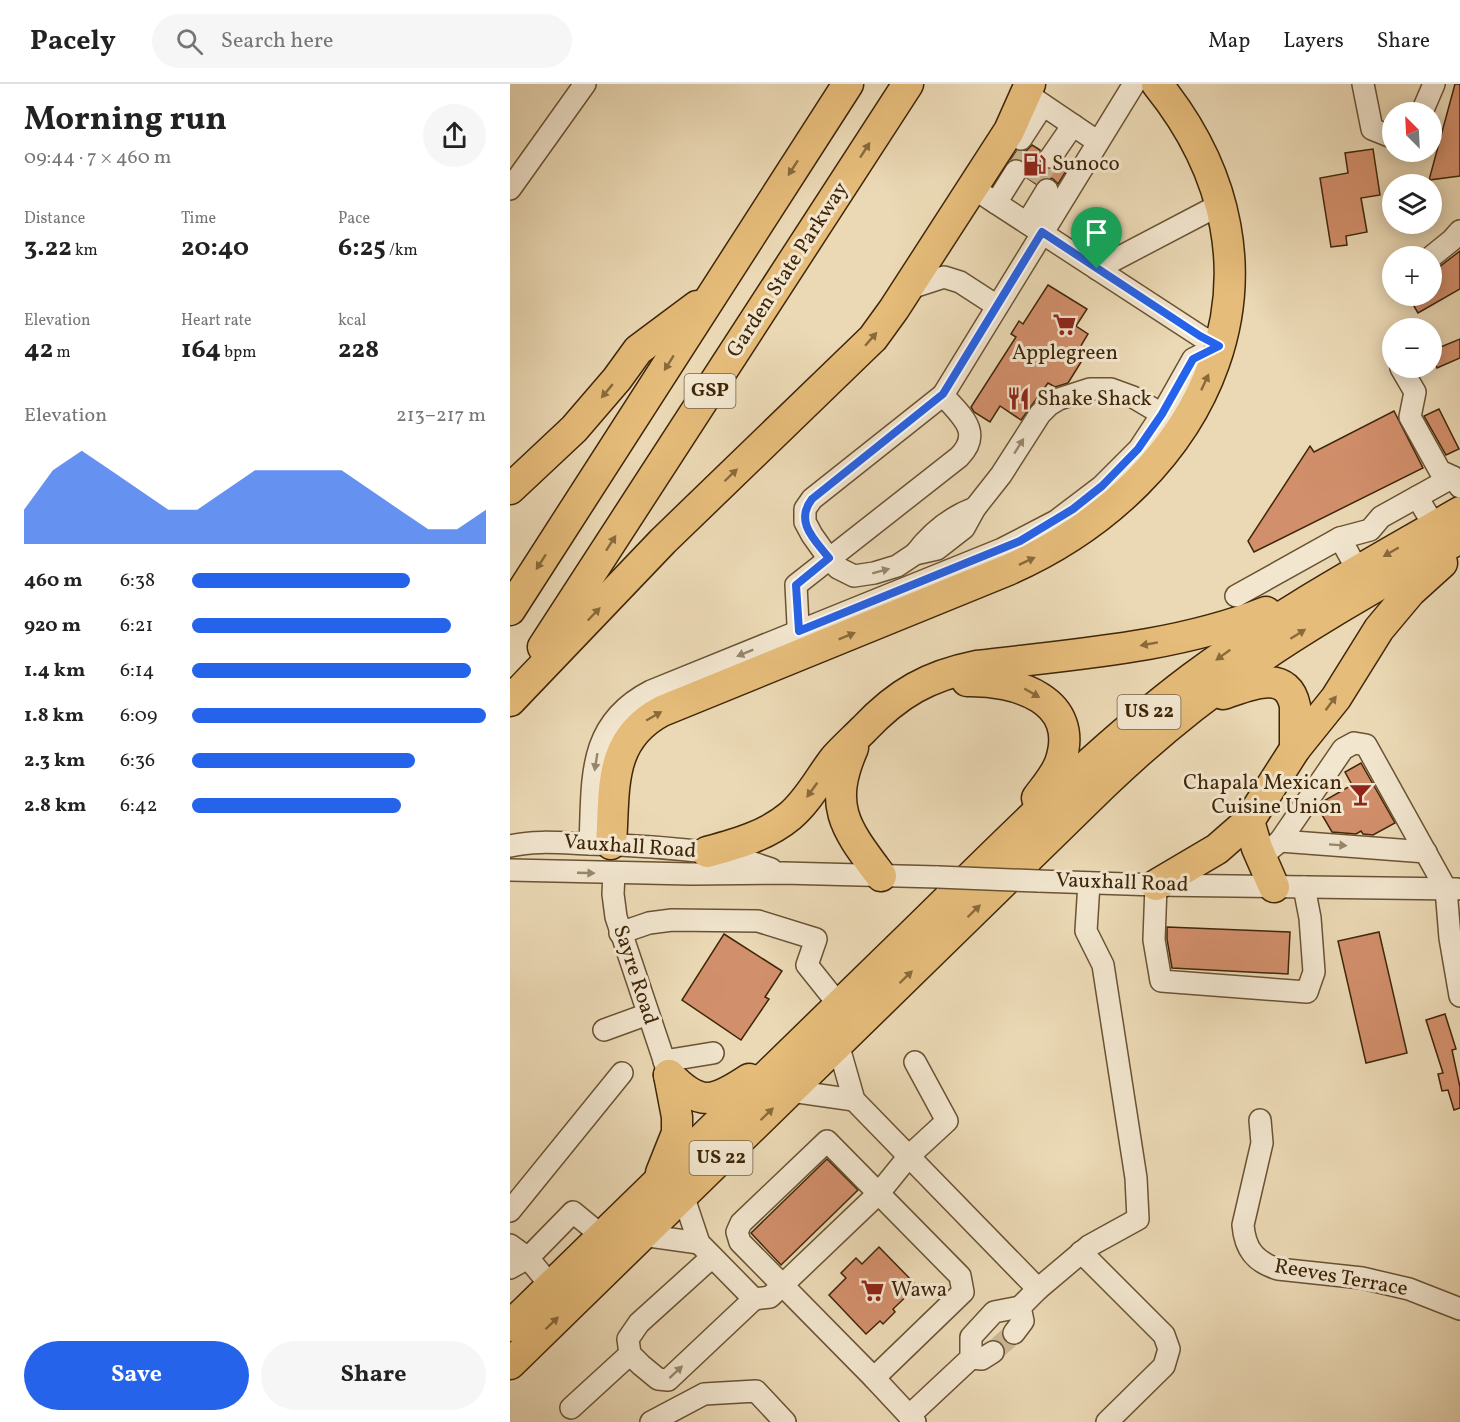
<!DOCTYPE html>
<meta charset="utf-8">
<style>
body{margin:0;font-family:Vollkorn,serif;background:#f6f6f6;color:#222;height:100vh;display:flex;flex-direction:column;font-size:22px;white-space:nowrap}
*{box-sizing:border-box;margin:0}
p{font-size:20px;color:#767676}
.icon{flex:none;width:33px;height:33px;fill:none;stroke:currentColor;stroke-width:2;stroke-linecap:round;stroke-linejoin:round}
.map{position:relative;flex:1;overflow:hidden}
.side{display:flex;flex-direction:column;background:#fff;width:510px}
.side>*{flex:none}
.needle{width:39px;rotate:336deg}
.controls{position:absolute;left:872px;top:18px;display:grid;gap:12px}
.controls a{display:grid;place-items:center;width:60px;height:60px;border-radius:50%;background:#fff;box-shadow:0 3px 15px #0003;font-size:30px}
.pin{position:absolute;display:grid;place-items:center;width:51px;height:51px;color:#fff;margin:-62px -26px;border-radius:50% 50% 50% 0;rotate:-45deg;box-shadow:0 0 6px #0007}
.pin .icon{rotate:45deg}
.round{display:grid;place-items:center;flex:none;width:63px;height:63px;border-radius:32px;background:#f6f6f6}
.headline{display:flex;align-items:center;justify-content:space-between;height:102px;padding:0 24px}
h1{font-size:33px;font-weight:700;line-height:45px}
.stats{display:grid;grid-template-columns:repeat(3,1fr);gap:9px;height:102px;padding:6px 24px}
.stats div{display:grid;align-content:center}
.stats b{font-size:26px;font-weight:700}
.stats small{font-size:16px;font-weight:400}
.stats p{font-size:16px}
.chart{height:168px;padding:12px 24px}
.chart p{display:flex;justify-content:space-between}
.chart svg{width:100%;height:108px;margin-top:6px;fill:#2563eb;opacity:.7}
.button{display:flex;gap:12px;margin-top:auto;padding:12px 24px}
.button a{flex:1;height:69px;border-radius:36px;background:#2563eb;color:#fff;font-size:24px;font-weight:700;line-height:69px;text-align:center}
.button a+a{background:#f6f6f6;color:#222}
ul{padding:0 24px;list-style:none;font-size:20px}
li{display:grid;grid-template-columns:96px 72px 1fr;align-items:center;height:45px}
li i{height:15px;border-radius:8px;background:#2563eb}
header{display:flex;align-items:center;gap:36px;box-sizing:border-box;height:84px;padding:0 30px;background:#fff;border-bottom:2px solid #e0e0e0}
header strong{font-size:28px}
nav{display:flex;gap:33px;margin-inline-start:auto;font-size:21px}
.search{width:420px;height:54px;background:#f6f6f6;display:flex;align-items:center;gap:15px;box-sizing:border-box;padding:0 21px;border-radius:33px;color:#767676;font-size:22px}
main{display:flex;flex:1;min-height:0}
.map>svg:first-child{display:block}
.building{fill:#d28f6b;stroke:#3f2608;stroke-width:1.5}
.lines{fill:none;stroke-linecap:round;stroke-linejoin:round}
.minor-tunnel{stroke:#c9b592;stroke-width:21;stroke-dasharray:21 10;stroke-linecap:butt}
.minor-casing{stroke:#6a5333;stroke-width:24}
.highway-casing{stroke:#3f2608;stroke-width:33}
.minor{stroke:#f2e6cf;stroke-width:21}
.highway{stroke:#e6bc7a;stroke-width:30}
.minor-bridge-casing{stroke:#6a5333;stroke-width:24;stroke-linecap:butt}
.minor-bridge{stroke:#f2e6cf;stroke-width:21}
.oneway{fill:#8a6a3b}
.oneway2{fill:#98866c}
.route-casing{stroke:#fff;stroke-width:12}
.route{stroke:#2563eb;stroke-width:8}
.labels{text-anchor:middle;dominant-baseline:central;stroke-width:6;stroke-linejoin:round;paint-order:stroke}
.shield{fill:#f2e6cf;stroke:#756044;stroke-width:1.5}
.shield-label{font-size:20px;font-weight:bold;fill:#3f2608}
.poi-label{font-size:21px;fill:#3f2608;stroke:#f2e6cf;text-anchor:start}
.street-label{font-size:21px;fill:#3f2608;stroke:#f2e6cf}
</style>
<header>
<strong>Pacely</strong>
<div class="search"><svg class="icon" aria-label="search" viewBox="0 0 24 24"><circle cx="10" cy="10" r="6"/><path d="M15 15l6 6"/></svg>Search here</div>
<nav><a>Map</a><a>Layers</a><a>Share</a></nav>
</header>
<main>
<section class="side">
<div class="headline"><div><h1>Morning run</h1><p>09:44 · 7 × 460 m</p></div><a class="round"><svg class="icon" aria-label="share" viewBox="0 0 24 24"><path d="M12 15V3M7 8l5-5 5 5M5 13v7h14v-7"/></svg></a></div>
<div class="stats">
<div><p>Distance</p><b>3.22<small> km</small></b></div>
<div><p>Time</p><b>20:40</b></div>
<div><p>Pace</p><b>6:25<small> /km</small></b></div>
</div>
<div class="stats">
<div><p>Elevation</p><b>42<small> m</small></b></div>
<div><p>Heart rate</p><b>164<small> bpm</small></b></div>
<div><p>kcal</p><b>228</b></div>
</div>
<div class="chart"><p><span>Elevation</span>213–217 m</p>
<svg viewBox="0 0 160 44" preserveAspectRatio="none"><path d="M0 44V30L10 14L20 6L30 14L40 22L50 30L60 30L70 22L80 14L90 14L100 14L110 14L120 22L130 30L140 38L150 38L160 30V44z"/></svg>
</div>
<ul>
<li><b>460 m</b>6:38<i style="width:74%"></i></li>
<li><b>920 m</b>6:21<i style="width:88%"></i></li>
<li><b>1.4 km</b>6:14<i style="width:95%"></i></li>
<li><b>1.8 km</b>6:09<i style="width:100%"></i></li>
<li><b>2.3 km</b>6:36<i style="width:76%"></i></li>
<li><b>2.8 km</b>6:42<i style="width:71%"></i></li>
</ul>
<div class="button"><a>Save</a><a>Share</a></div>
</section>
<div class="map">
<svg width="950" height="1338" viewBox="0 0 950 1338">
<rect width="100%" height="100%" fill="#ebd9b5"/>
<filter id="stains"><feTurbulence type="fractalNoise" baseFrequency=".00333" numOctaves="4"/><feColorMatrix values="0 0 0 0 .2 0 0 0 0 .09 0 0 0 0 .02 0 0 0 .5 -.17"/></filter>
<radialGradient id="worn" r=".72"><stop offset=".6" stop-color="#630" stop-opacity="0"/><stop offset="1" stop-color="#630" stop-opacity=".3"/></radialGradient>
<g class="building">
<path d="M 945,0 L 950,0 L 950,92 L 919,96 Z"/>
<path d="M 522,61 L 530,66 L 529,78 L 534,84 L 546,85 L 552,80 L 558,84 L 548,100 L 543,95 L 537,93 L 530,95 L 526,100 L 517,94 L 519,87 L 513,77 L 507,74 L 501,75 L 507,67 L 516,67 Z"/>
<path d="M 863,65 L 870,111 L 851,114 L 857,148 L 836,152 L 837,161 L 821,163 L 810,94 L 838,89 L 835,69 Z"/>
<path d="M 950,167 L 950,205 L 908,229 L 898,212 L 921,212 L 921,185 L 929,183 Z"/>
<path d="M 538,201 L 577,225 L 566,242 L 578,250 L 566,270 L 573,275 L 558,299 L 545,303 L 538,299 L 511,336 L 490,322 L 480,338 L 464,328 L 461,323 L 506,253 L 501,250 L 509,237 L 513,240 Z"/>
<path d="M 950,255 L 950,274 L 927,284 L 921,267 Z"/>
<path d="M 929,325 L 949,365 L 936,371 L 914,332 Z"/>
<path d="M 884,327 L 913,384 L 744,468 L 738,457 L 800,362 L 804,368 Z"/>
<path d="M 851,679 L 885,739 L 863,751 L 853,750 L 851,747 L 846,750 L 822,748 L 808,724 L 812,718 L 842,701 L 835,688 Z"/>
<path d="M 657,843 L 780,848 L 778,890 L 662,884 L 657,855 Z"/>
<path d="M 869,848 L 897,969 L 856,979 L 828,857 Z"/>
<path d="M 214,850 L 272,887 L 255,913 L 259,915 L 231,956 L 172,916 Z"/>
<path d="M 935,930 L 946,965 L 942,966 L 950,1003 L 950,1024 L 944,1026 L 938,1006 L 932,1007 L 928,990 L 933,989 L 916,936 Z"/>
<path d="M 317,1075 L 348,1106 L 271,1181 L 241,1149 Z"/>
<path d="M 369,1163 L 407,1202 L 383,1225 L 385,1228 L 373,1240 L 370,1237 L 356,1250 L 319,1211 L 336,1194 L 331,1189 L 346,1174 L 352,1180 Z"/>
</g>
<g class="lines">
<g class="minor-tunnel">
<path d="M 506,87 L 523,62"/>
<path d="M 525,99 L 541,73"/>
<path d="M 483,1268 L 504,1249"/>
</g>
<defs>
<g id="minor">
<path d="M 624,0 L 433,311 L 302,415 L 295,425 L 295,438 L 302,451 L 319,475 L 328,484 L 344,492 L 364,489 L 387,482 L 405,470 L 427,465 L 454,444 L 465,424 L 491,391 L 530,330 L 539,321 L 549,315 L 580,305 L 601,305 L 623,313 L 672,342"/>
<path d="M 853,0 L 862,45 L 882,53"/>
<path d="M 517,10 L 588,58"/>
<path d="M 912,28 L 924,0"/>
<path d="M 511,55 L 533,21"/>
<path d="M 541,73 L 563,41"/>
<path d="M 463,104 L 690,252 L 709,262"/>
<path d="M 0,105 L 75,0"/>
<path d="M 486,119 L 506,87"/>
<path d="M 517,139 L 537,106"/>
<path d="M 921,173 L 942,156 L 950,147"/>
<path d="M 587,185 L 711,120"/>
<path d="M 397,205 L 434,193 L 450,198 L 487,222"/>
<path d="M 891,284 L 905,308 L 900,333 L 930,387 L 943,393 L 950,403"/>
<path d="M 925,443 L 907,413 L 943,393"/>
<path d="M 830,454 L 860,446 L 871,433 L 907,413"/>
<path d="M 405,470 C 421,449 440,433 465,424"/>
<path d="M 726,512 L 830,454 L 848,487"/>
<path d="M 289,560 L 286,501 L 449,373 C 474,348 450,331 433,311"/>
<path d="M 770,757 L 916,768"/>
<path d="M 80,760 C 83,697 76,640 141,607 L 492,465 L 546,437 L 592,402 L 629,365 L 652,330 L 683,275 L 709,262"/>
<path d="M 0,762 C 26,756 52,759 79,760 C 123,761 167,764 210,770 L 225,773 L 261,785"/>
<path d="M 751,773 L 770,757 L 833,665 L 844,659 L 856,661 L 936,805 L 940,854 L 950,912"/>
<path d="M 0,786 L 181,790 L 273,789 L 428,793"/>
<path d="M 104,789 L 103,810 L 106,833 L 159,991"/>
<path d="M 528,797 L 646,801 L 947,805"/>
<path d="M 646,801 L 644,856 L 651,897 L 797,908 L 804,888 L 800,834 L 794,803"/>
<path d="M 110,849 L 139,839 L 162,836 L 248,837 L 306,855 L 297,881 L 329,921"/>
<path d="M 94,946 L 138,930"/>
<path d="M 328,960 L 344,1016 L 528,1205 L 579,1162 L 628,1135 L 626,1094 L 593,881 L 576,847 L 579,799"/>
<path d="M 154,977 L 203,969"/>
<path d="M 281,1007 L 344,1016"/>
<path d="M 750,1036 L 752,1059 L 733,1141 C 735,1165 745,1178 768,1185 L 852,1194 L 899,1205 L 950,1225"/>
<path d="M 317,1057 L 450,1192 L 453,1208 L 364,1294 L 230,1158 L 227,1148 L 231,1139 Z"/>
<path d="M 173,1111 L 189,1159 L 244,1215 L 260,1213 L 369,1109 L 399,1072 L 437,1037 L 405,978"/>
<path d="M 0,1127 L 112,989"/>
<path d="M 132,1151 L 189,1159"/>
<path d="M 0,1161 L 18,1174 L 63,1128 L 92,1152"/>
<path d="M 571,1168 L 654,1251 L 659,1265 L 654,1282 L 597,1338"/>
<path d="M 202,1173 L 129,1239 L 118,1255 L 120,1270 L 131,1281 L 148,1295 L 158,1296 L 244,1215"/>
<path d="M 0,1184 L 18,1174 L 41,1202"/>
<path d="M 504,1249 L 513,1237 L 510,1223"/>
<path d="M 461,1274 L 472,1275 L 483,1268"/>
<path d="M 364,1294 L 405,1338"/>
<path d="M 61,1324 L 120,1270"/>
<path d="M 399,1332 L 461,1274 L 461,1253 L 484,1228 L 510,1223 L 528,1205"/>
<path d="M 141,1338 L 194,1310 L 246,1307 L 275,1338"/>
</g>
<g id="highway">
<path d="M 0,405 L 64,345 L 107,295 L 128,266 L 187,222"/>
<path d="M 0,526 L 338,0"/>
<path d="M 33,563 L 398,0"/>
<path d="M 457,597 C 505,596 572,615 550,679 C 545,692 535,703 527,714"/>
<path d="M 713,610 C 738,602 777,583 785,622 L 785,665"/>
<path d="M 0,617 L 153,457 L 363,254 L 384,225 L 499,47 L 520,0"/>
<path d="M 343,664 C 317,723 336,745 371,792"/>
<path d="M 739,737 L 747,764 L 764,803"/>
<path d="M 101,760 C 105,706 97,656 152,627 L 498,486 C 699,397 797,185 647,0"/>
<path d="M 197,768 C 226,760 256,752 280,732 C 299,716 310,693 325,674 C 334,664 344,655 354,645 C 388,609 418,592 467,582 C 565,570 664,564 756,528"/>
<path d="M 646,801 L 707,765 L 739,737 L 785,665 L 826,614 L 869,545 L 900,508 L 932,479"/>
<path d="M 159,991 C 190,1023 203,1019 239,995"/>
<path d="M 151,1089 L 167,1049 L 167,1033 L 159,991"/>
<path d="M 0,1242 C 129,1116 259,990 389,863 C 484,771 576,674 682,594 C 766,531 859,481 950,428"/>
<path d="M 0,1280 L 592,702 C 637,659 684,619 736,584 C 804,536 878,496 950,454"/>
</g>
</defs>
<use href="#minor" class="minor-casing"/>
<use href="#highway" class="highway-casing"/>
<use href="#minor" class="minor"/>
<use href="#highway" class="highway"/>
<defs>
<path id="minor-bridge" d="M 428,793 L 528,797"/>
</defs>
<use href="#minor-bridge" class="minor-bridge-casing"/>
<use href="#minor-bridge" class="minor-bridge"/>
</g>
<defs><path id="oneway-solid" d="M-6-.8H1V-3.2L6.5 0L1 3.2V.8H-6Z" transform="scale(1.5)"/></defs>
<g class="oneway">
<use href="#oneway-solid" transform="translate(355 66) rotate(-57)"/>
<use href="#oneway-solid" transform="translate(283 84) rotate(123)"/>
<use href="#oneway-solid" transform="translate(361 255) rotate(-49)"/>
<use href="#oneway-solid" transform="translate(159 279) rotate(122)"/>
<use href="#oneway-solid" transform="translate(695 298) rotate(-65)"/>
<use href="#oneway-solid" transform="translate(97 307) rotate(130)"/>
<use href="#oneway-solid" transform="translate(221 391) rotate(-44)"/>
<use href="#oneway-solid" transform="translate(101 459) rotate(-57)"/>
<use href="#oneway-solid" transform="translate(881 468) rotate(150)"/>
<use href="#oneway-solid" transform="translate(517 477) rotate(-25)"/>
<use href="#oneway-solid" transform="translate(31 478) rotate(123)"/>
<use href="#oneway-solid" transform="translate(84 530) rotate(-46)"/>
<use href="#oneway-solid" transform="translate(788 550) rotate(-32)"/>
<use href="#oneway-solid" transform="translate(337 552) rotate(-22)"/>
<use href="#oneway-solid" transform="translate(639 560) rotate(170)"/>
<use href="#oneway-solid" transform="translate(713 571) rotate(144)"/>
<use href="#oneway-solid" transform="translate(522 609) rotate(30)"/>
<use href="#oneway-solid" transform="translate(821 619) rotate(-53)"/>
<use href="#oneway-solid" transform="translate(144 632) rotate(-30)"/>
<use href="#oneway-solid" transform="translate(302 706) rotate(126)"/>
<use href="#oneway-solid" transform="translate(464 827) rotate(-44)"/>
<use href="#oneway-solid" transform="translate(396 893) rotate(-44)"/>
<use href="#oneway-solid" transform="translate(257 1030) rotate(-44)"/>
<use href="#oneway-solid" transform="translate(42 1239) rotate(-44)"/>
</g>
<g class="oneway2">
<use href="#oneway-solid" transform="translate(509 362) rotate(-58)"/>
<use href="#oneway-solid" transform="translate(371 487) rotate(-15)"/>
<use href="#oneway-solid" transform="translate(235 569) rotate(158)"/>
<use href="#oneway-solid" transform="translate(86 678) rotate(99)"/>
<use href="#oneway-solid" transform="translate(828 761) rotate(4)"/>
<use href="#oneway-solid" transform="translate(76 789) rotate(2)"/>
<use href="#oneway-solid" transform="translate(166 1288) rotate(-43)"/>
</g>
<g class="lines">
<defs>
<path id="route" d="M 532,148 L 690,252 L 709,262 L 683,275 L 652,330 L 628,365 L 592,402 L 563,425 L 510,457 L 289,547 L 286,501 L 319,474 C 305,456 284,438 302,415 L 433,310 Z"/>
</defs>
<use href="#route" class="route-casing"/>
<use href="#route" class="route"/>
</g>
<defs>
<symbol id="fuel-bare" viewBox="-9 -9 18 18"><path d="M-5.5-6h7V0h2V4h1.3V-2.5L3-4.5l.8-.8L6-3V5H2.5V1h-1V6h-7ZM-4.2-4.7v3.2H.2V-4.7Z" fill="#8f2418" stroke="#f2e6cf" stroke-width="2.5" paint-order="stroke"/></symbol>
<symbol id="supermarket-bare" viewBox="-9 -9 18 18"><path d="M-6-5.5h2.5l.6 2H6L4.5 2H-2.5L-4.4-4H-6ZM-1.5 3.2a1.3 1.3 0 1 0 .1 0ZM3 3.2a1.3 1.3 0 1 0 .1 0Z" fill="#8f2418" stroke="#f2e6cf" stroke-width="2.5" paint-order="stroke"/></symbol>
<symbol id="restaurant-bare" viewBox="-9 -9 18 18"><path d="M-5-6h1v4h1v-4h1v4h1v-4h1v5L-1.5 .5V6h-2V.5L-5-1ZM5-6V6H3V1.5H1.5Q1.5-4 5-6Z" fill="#8f2418" stroke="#f2e6cf" stroke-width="2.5" paint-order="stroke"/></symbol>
<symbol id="bar-bare" viewBox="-9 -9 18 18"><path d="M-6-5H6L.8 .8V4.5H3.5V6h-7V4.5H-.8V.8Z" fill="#8f2418" stroke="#f2e6cf" stroke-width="2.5" paint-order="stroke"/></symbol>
</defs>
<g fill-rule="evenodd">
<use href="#fuel-bare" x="508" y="64" width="33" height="33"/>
<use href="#supermarket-bare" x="538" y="224" width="33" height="33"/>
<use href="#restaurant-bare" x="492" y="298" width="33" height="33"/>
<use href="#bar-bare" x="834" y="694" width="33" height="33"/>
<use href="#supermarket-bare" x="346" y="1190" width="33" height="33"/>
</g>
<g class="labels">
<g class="shield">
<rect x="174.5" y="290" width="51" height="34" rx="4.5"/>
<rect x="607.5" y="611" width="63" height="34" rx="4.5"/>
<rect x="179.5" y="1057" width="63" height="34" rx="4.5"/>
</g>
<g class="shield-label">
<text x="200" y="307">GSP</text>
<text x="639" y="628">US 22</text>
<text x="211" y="1074">US 22</text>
</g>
<g class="poi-label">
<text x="542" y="80">Sunoco</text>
<text x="555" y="269" text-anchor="middle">Applegreen</text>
<text x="527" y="315">Shake Shack</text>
<text x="832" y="699" text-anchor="end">Chapala Mexican<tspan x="832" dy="24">Cuisine Union</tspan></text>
<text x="381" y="1206">Wawa</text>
</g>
<g class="street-label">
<text transform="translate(278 186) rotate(-57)">Garden State Parkway</text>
<text transform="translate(120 763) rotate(4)">Vauxhall Road</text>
<text transform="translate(612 799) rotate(2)">Vauxhall Road</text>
<text transform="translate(125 891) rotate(72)">Sayre Road</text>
<text transform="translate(831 1194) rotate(10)">Reeves Terrace</text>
</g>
</g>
<rect width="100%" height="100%" filter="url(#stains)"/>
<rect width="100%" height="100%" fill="url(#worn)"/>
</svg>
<div class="controls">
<a><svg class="needle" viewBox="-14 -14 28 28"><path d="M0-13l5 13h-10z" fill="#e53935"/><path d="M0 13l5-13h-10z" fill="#767676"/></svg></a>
<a><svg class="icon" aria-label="layers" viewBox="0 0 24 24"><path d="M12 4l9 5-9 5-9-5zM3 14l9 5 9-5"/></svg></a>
<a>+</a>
<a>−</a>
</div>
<div class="pin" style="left:587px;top:185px;background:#1e9e55"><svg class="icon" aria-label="arrive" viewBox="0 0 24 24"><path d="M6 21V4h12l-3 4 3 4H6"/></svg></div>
</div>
</main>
